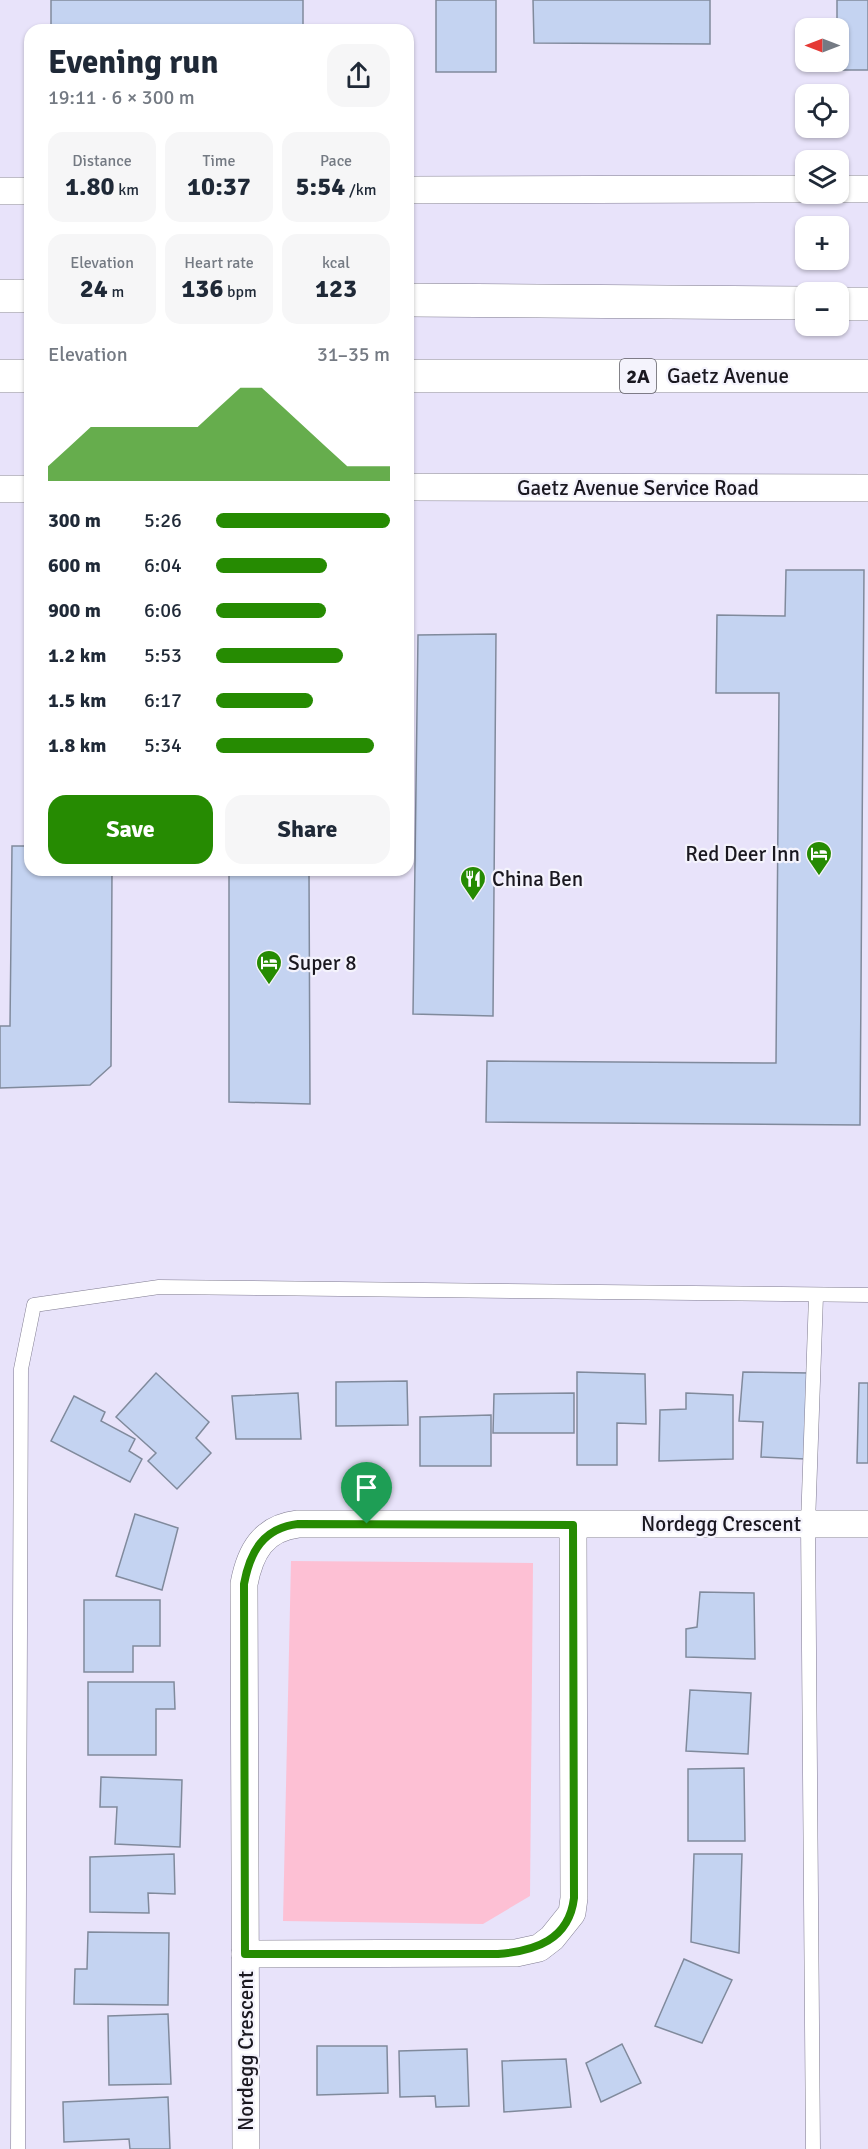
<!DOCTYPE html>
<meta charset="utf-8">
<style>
body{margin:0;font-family:Signika,sans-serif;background:#f6f6f7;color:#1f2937;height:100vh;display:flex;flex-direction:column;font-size:22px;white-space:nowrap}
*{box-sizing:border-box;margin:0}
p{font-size:20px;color:#747a83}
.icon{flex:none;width:33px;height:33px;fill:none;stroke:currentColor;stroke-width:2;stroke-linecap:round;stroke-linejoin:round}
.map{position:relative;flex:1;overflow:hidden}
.drawer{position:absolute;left:24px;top:24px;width:390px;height:852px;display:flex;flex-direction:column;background:#fff;border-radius:18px;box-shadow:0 2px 4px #0004}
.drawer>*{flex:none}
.needle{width:39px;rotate:270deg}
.buttons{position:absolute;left:795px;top:18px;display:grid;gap:12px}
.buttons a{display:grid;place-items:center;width:54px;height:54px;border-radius:12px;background:#fff;box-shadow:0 2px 4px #0004;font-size:30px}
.pin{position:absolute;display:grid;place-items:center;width:51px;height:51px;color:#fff;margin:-62px -26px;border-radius:50% 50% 50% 0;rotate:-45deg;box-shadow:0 0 6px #0007}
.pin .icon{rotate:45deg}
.round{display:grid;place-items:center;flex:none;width:63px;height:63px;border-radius:18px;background:#f6f6f7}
.head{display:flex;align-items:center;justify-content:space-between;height:102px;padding:0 24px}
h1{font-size:33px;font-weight:700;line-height:45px}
.stats{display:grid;grid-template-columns:repeat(3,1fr);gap:9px;height:102px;padding:6px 24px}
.stats div{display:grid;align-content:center;border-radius:15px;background:#f6f6f7;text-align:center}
.stats b{font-size:26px;font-weight:700}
.stats small{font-size:16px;font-weight:400}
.stats p{font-size:16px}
.chart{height:168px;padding:12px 24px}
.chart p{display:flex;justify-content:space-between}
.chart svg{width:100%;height:108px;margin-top:6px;fill:#268b02;opacity:.7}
.action{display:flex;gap:12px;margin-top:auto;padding:12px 24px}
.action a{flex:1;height:69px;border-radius:18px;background:#268b02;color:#fff;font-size:24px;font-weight:700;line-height:69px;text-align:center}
.action a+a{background:#f6f6f7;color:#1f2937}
ul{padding:0 24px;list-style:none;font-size:20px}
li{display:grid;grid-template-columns:96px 72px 1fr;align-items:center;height:45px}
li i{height:15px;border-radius:8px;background:#268b02}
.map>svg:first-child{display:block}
.green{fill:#fdc0d4}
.building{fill:#c4d3f1;stroke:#808a9c;stroke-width:1.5}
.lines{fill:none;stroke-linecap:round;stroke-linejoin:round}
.lane-casing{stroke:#7f7b8f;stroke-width:15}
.street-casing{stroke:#7f7b8f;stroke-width:28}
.primary-casing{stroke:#7f7b8f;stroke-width:34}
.lane{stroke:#fff;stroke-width:14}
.street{stroke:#fff;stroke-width:27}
.primary{stroke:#fff;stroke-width:33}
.route-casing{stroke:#fff;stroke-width:12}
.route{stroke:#268b02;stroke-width:8}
.labels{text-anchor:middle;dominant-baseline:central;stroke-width:4.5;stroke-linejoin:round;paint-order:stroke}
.shield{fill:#f4f3fc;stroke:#5b5a62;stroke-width:1.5}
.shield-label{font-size:20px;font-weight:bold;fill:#1a1820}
.street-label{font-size:21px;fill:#1a1820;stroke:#f4f3fc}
.poi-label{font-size:21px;fill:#1a1820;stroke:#f4f3fc;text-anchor:start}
</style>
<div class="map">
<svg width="868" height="2149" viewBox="0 0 868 2149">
<rect width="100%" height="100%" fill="#e8e3fa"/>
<path class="green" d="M 291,1561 L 533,1563 L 530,1896 L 483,1924 L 283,1921 Z"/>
<g class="building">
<rect x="51" y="0" width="252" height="30"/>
<rect x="436" y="0" width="60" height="72"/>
<path d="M 533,0 L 710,0 L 710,44 L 534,43 Z"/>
<rect x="837" y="0" width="31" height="70"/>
<path d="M 786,570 L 864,570 L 860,1125 L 486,1122 L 487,1061 L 776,1063 L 779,693 L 716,693 L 717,615 L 785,616 Z"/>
<path d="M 496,634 L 493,1016 L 413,1014 L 418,635 Z"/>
<path d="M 30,680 L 30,785 L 28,785 Z"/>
<path d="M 12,846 L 30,846 L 30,870 L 112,870 L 111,1066 L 90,1085 L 0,1088 L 0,1026 L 10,1026 Z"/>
<path d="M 229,870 L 309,870 L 310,1104 L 229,1102 Z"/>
<path d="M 577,1372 L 645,1374 L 646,1424 L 617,1423 L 617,1465 L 577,1465 Z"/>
<path d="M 743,1372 L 809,1373 L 805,1459 L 761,1457 L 763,1422 L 739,1421 Z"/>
<path d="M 156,1373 L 209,1422 L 196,1438 L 211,1453 L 177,1489 L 148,1461 L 156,1453 L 116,1417 Z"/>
<path d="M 407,1381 L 408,1425 L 336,1426 L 336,1382 Z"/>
<path d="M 859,1383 L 868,1383 L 868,1463 L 857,1463 Z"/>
<path d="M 298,1393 L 301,1439 L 236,1439 L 232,1396 Z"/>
<path d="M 574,1393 L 574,1433 L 493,1433 L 494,1394 Z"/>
<path d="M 686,1393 L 733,1395 L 733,1459 L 659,1461 L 660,1410 L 686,1409 Z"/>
<path d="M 74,1396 L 105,1412 L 101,1421 L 135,1439 L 129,1451 L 142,1459 L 130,1482 L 51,1441 Z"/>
<path d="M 491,1415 L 491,1466 L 420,1466 L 420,1417 Z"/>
<path d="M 135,1514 L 178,1528 L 162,1590 L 116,1576 Z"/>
<path d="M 700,1592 L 754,1593 L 755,1659 L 686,1657 L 686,1629 L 697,1627 Z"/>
<path d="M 84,1600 L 160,1600 L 160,1646 L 133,1646 L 133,1672 L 84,1672 Z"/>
<path d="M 88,1682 L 174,1682 L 175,1709 L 156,1709 L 156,1755 L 88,1755 Z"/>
<path d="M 690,1690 L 751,1693 L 748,1754 L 686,1751 Z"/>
<path d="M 744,1768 L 745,1841 L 688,1841 L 688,1769 Z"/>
<path d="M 101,1777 L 182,1780 L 180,1847 L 115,1844 L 117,1807 L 100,1807 Z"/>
<path d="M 174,1854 L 175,1894 L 148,1893 L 149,1913 L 90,1912 L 90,1857 Z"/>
<path d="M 694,1854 L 742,1854 L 739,1953 L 691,1942 Z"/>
<path d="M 88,1932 L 169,1933 L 168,2005 L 74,2004 L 75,1969 L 87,1969 Z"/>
<path d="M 684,1959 L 732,1980 L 702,2043 L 655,2026 Z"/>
<path d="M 168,2014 L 171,2084 L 109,2085 L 108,2016 Z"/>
<path d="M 622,2044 L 641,2083 L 601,2102 L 586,2063 Z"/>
<path d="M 317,2046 L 387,2046 L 388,2093 L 317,2095 Z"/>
<path d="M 467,2049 L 469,2106 L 436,2107 L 435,2096 L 400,2097 L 399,2051 Z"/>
<path d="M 566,2059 L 571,2107 L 504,2112 L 502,2061 Z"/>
<path d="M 168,2097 L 170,2149 L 130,2149 L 129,2139 L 64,2142 L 63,2102 Z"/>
</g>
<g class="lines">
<defs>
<g id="lane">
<path d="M 18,2149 L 21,1369 L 34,1305 L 159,1287 L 868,1295"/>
<path d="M 813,2149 L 808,1524 L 816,1296"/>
</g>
<g id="street">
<path d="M 838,189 L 868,189"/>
<path d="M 408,190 L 806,189"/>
<path d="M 0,191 L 30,191"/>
<path d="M 408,487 L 868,488"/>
<path d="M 0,489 L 30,489"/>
<path d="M 245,1954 L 516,1953 L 539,1948 L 552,1938 L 572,1913 L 574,1898 L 573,1525"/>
<path d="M 246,2149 L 244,1584 C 250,1552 263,1528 298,1524 L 868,1524"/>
</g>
<g id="primary">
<path d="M 0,296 L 30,296"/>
<path d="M 408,300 L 806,303"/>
<path d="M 838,304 L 868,304"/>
<path d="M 0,376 L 30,376"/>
<path d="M 408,376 L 868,376"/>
</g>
</defs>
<use href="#lane" class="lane-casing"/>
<use href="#street" class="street-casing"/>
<use href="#primary" class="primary-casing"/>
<use href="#lane" class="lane"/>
<use href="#street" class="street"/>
<use href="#primary" class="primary"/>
</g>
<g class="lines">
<defs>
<path id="route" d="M 298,1524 L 573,1525 L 574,1898 C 569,1940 535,1951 498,1954 L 245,1954 L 244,1584 C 250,1552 263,1528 298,1524 Z"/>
</defs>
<use href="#route" class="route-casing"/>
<use href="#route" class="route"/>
</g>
<defs>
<symbol id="hotel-pin" viewBox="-11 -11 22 30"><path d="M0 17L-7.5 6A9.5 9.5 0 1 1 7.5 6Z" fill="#268b02" stroke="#f4f3fc"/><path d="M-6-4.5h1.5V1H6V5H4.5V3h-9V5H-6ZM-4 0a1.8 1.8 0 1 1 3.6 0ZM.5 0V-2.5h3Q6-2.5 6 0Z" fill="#fff"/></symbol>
<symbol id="restaurant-pin" viewBox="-11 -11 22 30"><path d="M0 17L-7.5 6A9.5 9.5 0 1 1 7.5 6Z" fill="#268b02" stroke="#f4f3fc"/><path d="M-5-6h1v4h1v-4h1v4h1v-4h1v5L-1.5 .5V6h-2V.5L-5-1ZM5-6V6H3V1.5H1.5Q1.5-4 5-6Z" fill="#fff"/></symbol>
</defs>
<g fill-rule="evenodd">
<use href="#hotel-pin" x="804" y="839" width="30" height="40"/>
<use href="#restaurant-pin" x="458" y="864" width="30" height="40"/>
<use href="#hotel-pin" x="254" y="948" width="30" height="40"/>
</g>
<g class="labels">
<rect class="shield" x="620" y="359" width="36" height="34" rx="4.5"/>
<g class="shield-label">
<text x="638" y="376">2A</text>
</g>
<g class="street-label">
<text x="728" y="376">Gaetz Avenue</text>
<text x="638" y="488">Gaetz Avenue Service Road</text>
<text x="721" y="1524">Nordegg Crescent</text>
<text transform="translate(246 2051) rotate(-90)">Nordegg Crescent</text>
</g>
<g class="poi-label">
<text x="800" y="854" text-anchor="end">Red Deer Inn</text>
<text x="492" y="879">China Ben</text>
<text x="288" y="963">Super 8</text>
</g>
</g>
</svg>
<div class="buttons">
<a><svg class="needle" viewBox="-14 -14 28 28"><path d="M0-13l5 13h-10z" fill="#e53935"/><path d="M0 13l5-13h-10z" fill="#747a83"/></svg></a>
<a><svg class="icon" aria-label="locate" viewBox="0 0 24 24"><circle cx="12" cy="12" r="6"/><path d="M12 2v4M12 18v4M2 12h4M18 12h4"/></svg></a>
<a><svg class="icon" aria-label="layers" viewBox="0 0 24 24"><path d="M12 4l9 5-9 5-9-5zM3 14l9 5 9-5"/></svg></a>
<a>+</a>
<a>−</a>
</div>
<div class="pin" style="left:367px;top:1524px;background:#1e9e55"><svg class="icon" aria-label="arrive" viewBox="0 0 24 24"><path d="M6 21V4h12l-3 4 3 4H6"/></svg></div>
<section class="drawer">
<div class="head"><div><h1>Evening run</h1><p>19:11 · 6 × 300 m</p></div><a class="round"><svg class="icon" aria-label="share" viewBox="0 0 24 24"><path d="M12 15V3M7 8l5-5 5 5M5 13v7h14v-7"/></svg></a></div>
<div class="stats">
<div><p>Distance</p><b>1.80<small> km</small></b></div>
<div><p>Time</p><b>10:37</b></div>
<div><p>Pace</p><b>5:54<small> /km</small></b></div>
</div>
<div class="stats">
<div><p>Elevation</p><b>24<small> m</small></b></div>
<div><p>Heart rate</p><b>136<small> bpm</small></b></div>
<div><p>kcal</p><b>123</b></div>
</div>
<div class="chart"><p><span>Elevation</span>31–35 m</p>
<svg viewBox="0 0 160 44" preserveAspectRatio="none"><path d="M0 44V38L10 30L20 22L30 22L40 22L50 22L60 22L70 22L80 14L90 6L100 6L110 14L120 22L130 30L140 38L150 38L160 38V44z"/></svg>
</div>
<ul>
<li><b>300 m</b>5:26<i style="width:100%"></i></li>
<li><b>600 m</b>6:04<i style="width:64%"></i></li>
<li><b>900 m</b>6:06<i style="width:63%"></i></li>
<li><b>1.2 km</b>5:53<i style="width:73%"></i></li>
<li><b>1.5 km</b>6:17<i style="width:56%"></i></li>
<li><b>1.8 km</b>5:34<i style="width:91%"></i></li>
</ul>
<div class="action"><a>Save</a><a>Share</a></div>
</section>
</div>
